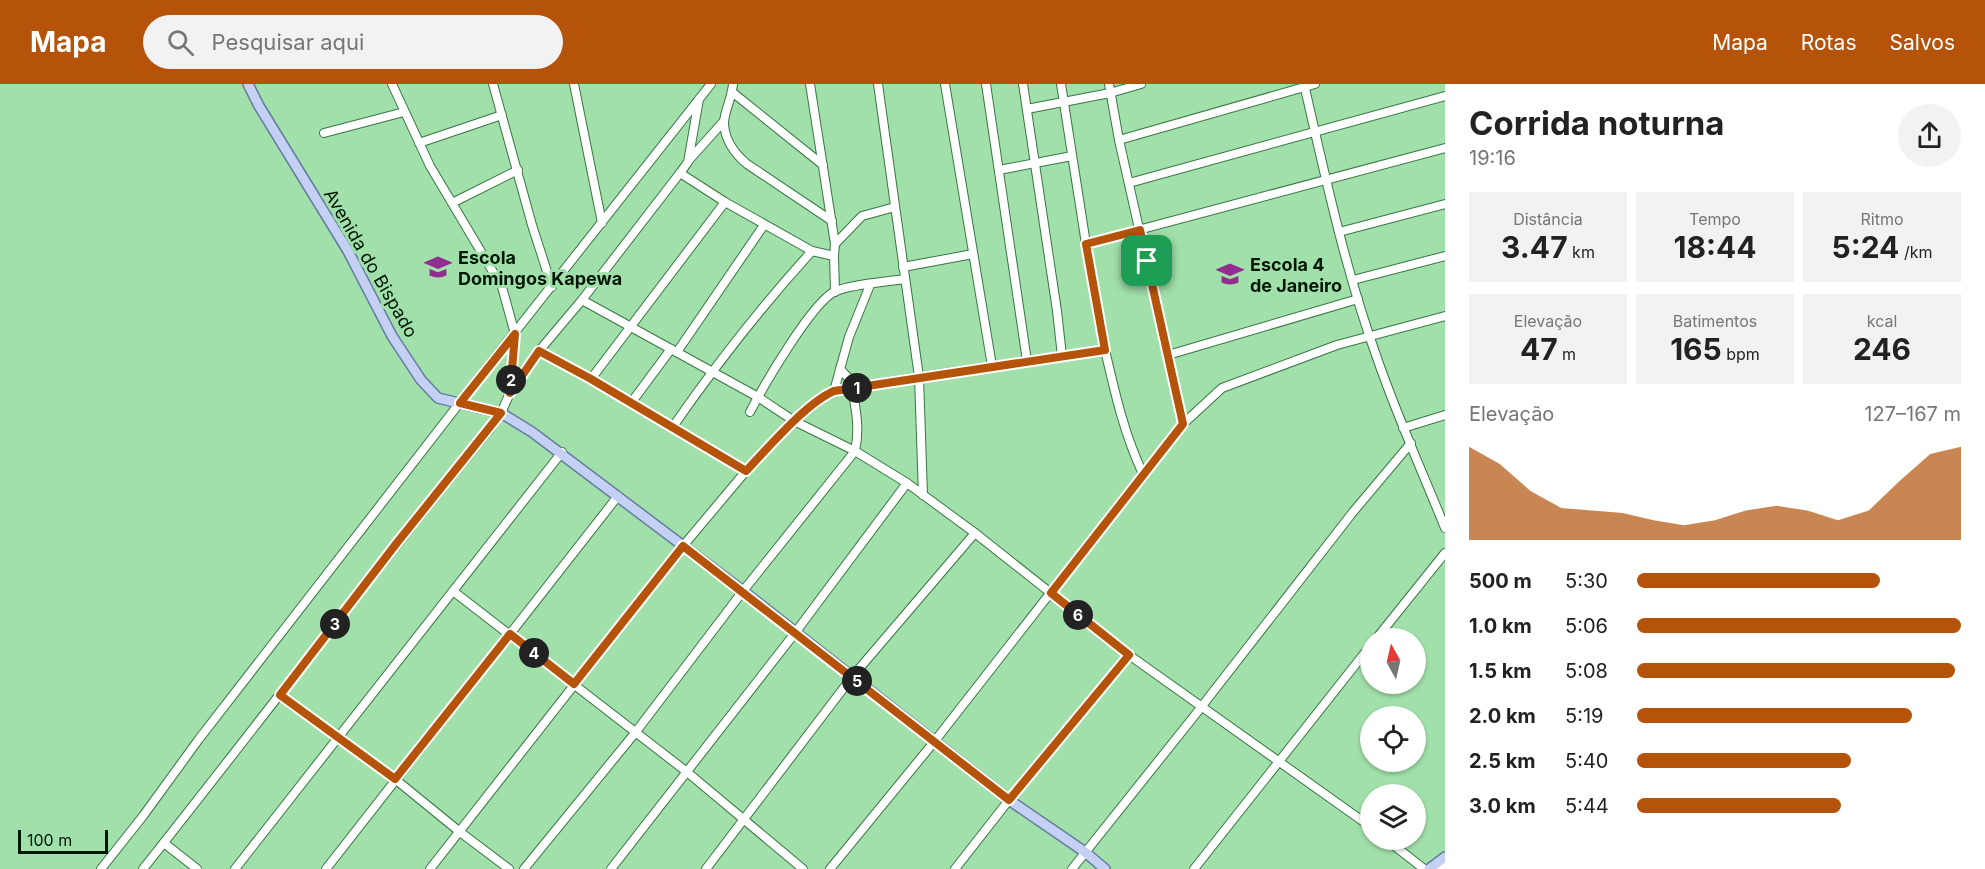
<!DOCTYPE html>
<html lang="pt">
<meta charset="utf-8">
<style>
body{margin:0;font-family:Inter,sans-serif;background:#f2f2f2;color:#222;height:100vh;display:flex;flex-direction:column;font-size:22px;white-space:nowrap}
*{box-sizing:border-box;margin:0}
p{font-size:20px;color:#767676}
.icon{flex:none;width:33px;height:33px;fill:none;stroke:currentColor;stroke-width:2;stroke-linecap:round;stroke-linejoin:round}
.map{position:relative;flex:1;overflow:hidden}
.drawer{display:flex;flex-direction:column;background:#fff;width:540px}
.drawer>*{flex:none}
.needle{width:39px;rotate:352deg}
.controls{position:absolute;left:1360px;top:544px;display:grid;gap:12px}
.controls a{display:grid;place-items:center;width:66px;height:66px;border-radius:50%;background:#fff;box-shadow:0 2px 4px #0004;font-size:30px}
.scale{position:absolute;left:18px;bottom:15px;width:90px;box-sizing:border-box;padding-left:6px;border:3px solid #001604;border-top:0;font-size:16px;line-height:21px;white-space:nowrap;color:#001604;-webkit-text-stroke:4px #a1e0aa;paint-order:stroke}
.pin{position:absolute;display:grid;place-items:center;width:51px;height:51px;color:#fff;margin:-26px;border-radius:12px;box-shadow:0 3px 9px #0006}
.km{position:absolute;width:30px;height:30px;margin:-15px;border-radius:50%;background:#222;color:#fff;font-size:16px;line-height:30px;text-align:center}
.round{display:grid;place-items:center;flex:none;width:63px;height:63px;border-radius:32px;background:#f2f2f2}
.head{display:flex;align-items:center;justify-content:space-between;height:102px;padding:0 24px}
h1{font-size:33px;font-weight:700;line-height:45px}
.stats{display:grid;grid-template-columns:repeat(3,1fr);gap:9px;height:102px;padding:6px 24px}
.stats div{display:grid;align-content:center;border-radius:0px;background:#f2f2f2;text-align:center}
.stats b{font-size:30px;font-weight:700}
.stats small{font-size:16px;font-weight:400}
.stats p{font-size:16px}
.chart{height:168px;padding:12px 24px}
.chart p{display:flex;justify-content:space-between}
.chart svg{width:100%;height:108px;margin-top:6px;fill:#b45309;opacity:.7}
ul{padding:0 24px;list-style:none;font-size:20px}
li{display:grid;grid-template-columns:96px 72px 1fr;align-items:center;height:45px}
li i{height:15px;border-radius:8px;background:#b45309}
header{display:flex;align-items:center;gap:36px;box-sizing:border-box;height:84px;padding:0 30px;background:#b45309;color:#fff}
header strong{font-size:28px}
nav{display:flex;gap:33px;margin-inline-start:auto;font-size:21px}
.search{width:420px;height:54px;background:#f2f2f2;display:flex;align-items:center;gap:15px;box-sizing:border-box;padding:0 21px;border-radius:33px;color:#767676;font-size:22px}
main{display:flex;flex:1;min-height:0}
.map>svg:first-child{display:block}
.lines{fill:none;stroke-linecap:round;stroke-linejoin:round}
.minor-casing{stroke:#397545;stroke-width:10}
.major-casing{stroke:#657c9d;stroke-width:12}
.minor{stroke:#fff;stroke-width:8}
.major{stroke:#c4d1f5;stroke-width:9}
.route-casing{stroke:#fff;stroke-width:12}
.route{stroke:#b45309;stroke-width:8}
.labels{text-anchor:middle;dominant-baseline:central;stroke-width:6;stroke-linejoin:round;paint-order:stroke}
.poi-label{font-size:18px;font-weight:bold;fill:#001604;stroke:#a1e0aa;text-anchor:start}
.street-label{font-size:18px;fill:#001604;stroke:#a1e0aa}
</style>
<header>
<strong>Mapa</strong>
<div class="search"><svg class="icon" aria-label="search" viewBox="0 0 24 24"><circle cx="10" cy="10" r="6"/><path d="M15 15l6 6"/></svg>Pesquisar aqui</div>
<nav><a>Mapa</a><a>Rotas</a><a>Salvos</a></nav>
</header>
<main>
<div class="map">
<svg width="1445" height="785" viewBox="0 0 1445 785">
<rect width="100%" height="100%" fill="#a1e0aa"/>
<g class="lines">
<defs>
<g id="minor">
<path d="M 392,0 L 430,82 L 502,203 L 515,250 L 510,307"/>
<path d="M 493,0 L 532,141 L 552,203"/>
<path d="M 574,0 L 602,139"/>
<path d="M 733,0 C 732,13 725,26 724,38 C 724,55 735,70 747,80 L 832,137"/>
<path d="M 810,0 L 835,160 L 834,172 L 835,208"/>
<path d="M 878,0 L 919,293 L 1105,266 L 1086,160 L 1445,64"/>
<path d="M 945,0 L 992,282"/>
<path d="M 986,0 L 1027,277"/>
<path d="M 1023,0 L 1057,227 L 1062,272"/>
<path d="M 1061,0 L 1086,160"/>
<path d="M 1109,0 L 1119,56 L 1183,340"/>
<path d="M 1304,0 C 1325,92 1345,185 1377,274 C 1397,332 1422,387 1445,444"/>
<path d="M 732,8 L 823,81"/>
<path d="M 1027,25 L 1110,9 L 1141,0"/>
<path d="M 324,49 L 404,28"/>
<path d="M 1119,56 L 1315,0"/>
<path d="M 419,59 L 502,31"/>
<path d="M 689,76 L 724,37"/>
<path d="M 999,86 L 1072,72"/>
<path d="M 680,89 L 725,118 L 812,167 L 834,172"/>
<path d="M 1129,99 L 1445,12"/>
<path d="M 452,119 L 518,86"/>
<path d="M 1339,148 L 1445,120"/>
<path d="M 835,160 L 862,132 L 895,123"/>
<path d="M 903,183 L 973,170"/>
<path d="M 1353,196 L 1445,172"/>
<path d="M 582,216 L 758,313 L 794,337 L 855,367 L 907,399 L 975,449 L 1129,571 L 1371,743"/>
<path d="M 1105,266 C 1115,309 1124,350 1143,390"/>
<path d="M 539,267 L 591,295 L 746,387"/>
<path d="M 677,268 L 764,141"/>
<path d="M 1168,271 L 1358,215"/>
<path d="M 840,285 L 858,304"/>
<path d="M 591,295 L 725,118"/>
<path d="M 834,307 L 849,253 L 870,201"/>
<path d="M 631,319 L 671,265"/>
<path d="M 750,328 C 763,303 813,216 836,207 C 853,200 885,198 905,195"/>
<path d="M 672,344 C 715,282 761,223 812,167"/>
<path d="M 1403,344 L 1445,331"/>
<path d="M 453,507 L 687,688 L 803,785"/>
<path d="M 1376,555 L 1445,469"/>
<path d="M 280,611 L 395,695 L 460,748 L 509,785"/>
<path d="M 1387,756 L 1424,785"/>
<path d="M 164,759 L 197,785"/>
<path d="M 101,785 L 143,732 L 199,655 L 489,281 L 711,0"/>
<path d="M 143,785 C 259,639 371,490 489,346 L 501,329 L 510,309 L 539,267 L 582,216 L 680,89 L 688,78 L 699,15"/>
<path d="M 235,785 L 562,368"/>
<path d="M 326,785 L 618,412"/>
<path d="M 430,785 L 683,462 L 746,387 L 794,337 L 827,310 L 834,307 L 919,293 L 923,411"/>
<path d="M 524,785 L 635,649 L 743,507 L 855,367 C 860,345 856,326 852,304"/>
<path d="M 611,785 L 795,549 L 907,399"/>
<path d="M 706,785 L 852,593 L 975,449"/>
<path d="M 830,785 L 934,658 L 1158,371 L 1183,340 L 1222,304 L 1337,261 L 1445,232"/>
<path d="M 955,785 L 1009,716 L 1129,571"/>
<path d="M 1072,785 L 1195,631 L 1353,428 L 1411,359"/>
<path d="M 1194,785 L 1371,561"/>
<path d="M 1438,785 L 1445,780"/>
</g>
<g id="major">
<path d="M 248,0 L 259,22 L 348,167 L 392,252 L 421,296 L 438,314 L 501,329 L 532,348 L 743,507 L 1009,716 L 1085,768 L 1105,785"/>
<path d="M 1429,785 L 1445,773"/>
</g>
</defs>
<use href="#minor" class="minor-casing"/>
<use href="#major" class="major-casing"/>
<use href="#minor" class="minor"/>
<use href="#major" class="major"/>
</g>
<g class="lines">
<defs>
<path id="route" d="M 1140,146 L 1183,340 L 1051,509 L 1129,571 L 1009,716 L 683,462 L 574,600 L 510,550 L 395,695 L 280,611 L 396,460 L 501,329 L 460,319 L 515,250 L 510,309 L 539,267 L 591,295 L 746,387 C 768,364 806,319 834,307 L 1105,266 L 1086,160 Z"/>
</defs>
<use href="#route" class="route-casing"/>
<use href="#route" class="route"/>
</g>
<defs>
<symbol id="school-bare" viewBox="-9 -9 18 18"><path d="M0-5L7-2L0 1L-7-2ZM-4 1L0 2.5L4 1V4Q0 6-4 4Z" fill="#922c91" stroke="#a1e0aa" stroke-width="2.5" paint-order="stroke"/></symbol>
</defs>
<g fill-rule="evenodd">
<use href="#school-bare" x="419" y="164" width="38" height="38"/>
<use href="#school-bare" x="1211" y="171" width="38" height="38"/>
</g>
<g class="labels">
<g class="poi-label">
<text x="458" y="173">Escola<tspan x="458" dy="21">Domingos Kapewa</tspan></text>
<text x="1250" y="180">Escola 4<tspan x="1250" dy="21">de Janeiro</tspan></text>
</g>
<g class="street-label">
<text transform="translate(371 179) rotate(60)">Avenida do Bispado</text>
</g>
</g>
</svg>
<div class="controls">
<a><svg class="needle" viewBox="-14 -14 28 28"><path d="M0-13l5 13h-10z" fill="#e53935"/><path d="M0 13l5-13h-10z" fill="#767676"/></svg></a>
<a><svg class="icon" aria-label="locate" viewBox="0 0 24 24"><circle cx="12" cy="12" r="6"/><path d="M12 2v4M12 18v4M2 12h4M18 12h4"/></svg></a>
<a><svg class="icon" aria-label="layers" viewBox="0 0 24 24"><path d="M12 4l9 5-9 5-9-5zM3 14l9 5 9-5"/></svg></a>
</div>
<div class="scale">100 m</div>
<div class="pin" style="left:1147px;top:177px;background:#1e9e55"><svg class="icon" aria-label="arrive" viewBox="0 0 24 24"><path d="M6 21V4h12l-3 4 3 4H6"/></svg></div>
<b class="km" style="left:857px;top:304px">1</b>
<b class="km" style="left:511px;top:296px">2</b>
<b class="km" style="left:335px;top:540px">3</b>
<b class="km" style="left:534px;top:569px">4</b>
<b class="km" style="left:857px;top:597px">5</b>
<b class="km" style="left:1078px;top:531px">6</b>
</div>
<section class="drawer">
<div class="head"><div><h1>Corrida noturna</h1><p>19:16</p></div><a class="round"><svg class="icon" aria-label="share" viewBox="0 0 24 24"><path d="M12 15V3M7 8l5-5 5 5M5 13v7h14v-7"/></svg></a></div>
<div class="stats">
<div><p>Distância</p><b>3.47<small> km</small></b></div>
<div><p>Tempo</p><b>18:44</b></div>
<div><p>Ritmo</p><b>5:24<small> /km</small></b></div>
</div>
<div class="stats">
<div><p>Elevação</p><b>47<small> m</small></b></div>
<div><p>Batimentos</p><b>165<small> bpm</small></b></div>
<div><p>kcal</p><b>246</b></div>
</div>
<div class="chart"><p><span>Elevação</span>127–167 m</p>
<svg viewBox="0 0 160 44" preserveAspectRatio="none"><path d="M0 44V6L10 13L20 24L30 31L40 32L50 33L60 36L70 38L80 36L90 32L100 30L110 32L120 36L130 32L140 20L150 9L160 6V44z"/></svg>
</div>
<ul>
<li><b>500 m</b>5:30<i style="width:75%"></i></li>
<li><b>1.0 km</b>5:06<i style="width:100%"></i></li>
<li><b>1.5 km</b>5:08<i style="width:98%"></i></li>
<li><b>2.0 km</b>5:19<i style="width:85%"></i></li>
<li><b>2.5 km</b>5:40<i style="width:66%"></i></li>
<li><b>3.0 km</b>5:44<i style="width:63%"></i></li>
</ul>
</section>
</main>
